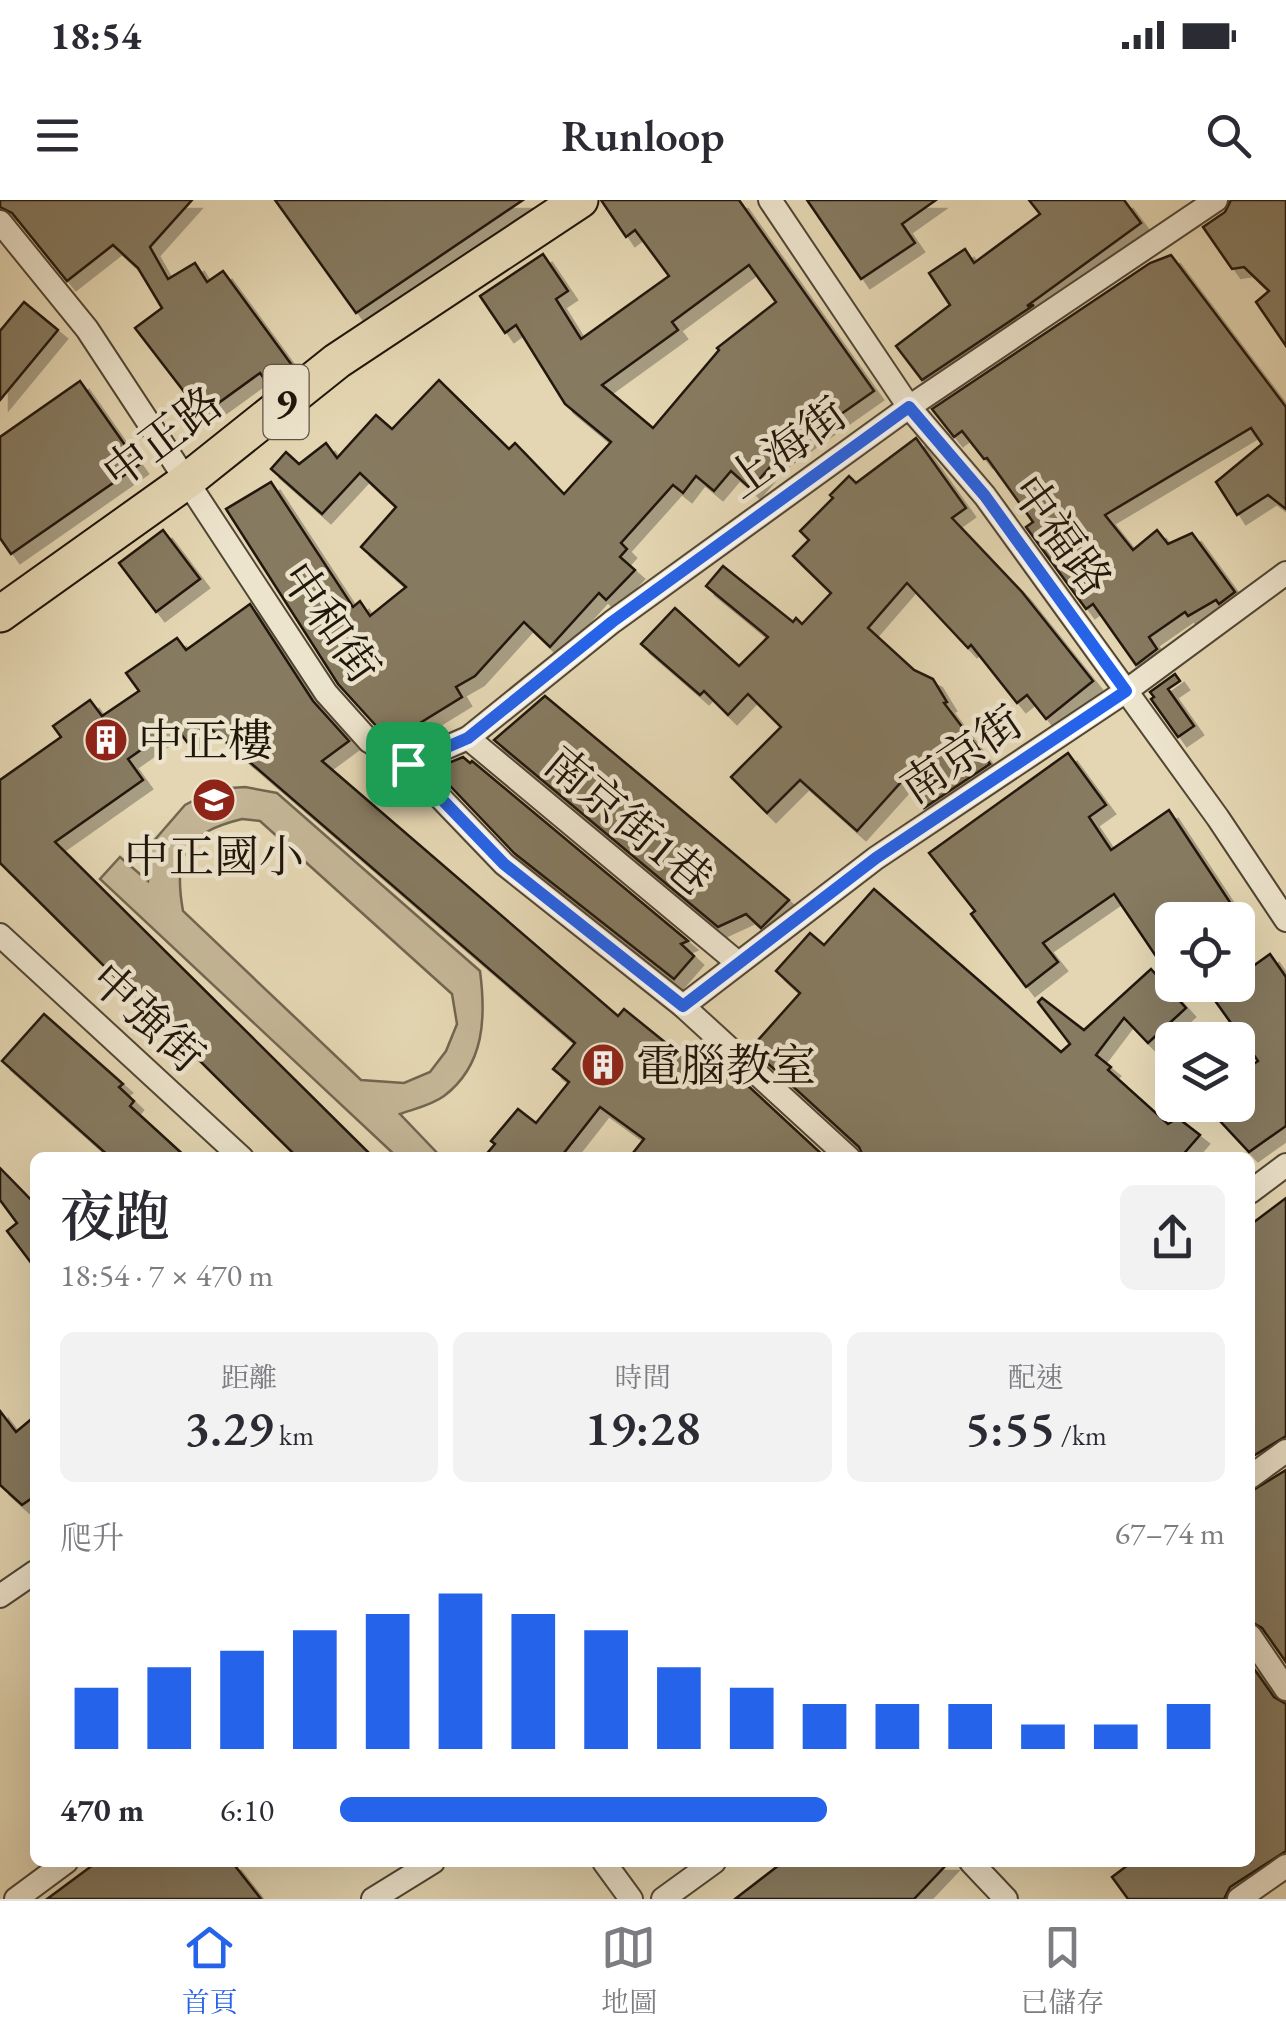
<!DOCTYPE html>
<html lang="zh-TW">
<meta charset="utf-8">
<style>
body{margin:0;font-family:"EB Garamond","Noto Serif TC",serif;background:#f2f2f3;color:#2b2b33;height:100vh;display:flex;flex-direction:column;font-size:38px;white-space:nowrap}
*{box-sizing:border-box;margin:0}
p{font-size:32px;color:#7c7c81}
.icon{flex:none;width:55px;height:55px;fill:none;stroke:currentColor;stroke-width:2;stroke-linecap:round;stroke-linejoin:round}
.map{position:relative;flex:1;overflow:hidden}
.sheet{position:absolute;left:30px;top:952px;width:1225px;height:715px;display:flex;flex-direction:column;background:#fff;border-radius:15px;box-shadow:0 10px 40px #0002}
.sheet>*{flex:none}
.controls{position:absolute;left:1155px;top:702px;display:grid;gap:20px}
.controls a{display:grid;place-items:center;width:100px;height:100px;border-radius:15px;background:#fff;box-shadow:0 10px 40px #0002;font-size:50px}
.pin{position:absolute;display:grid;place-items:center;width:85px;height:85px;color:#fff;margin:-42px;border-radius:20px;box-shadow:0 5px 15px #0006}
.round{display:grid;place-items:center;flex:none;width:105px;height:105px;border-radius:15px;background:#f2f2f3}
.headline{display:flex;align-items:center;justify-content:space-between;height:170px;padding:0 30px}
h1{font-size:55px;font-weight:600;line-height:75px}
.figures{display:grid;grid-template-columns:repeat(3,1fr);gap:15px;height:170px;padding:10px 30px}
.figures div{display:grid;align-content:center;border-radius:15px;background:#f2f2f3;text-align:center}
.figures b{font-size:50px;font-weight:600}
.figures small{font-size:28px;font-weight:400}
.figures p{font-size:28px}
.chart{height:280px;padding:20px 30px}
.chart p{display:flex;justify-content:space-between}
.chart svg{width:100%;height:180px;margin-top:10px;stroke:#2563eb;stroke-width:6}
ul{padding:0 30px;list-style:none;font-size:32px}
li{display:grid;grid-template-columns:160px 120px 1fr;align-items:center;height:75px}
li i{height:25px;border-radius:12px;background:#2563eb}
.status{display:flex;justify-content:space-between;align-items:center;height:70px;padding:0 50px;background:#fff;direction:ltr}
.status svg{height:28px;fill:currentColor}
header{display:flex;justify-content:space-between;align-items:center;height:130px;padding:0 30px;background:#fff;font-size:45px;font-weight:600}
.menu{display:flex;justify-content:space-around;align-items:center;height:140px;border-top:2px solid #e1e1e2;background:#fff;font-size:28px;color:#7c7c81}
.menu a{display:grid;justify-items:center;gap:5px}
.menu .selected{color:#2563eb}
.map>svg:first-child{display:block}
.green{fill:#c3b595;stroke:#726650;stroke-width:2.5;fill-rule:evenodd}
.building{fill:#867a61;stroke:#20160a;stroke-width:2.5;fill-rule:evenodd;filter:url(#shadow)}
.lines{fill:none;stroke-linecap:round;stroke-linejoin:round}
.minor-casing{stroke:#514634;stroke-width:26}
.primary-casing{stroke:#20160a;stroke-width:39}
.minor{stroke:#ede4cd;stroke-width:22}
.primary{stroke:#e4d6b2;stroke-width:35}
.route-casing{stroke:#fff;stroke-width:20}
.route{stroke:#2563eb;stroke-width:12}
.labels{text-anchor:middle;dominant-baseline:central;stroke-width:9;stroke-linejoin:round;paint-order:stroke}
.shield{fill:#ede4cd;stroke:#5e5444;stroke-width:2.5}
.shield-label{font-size:42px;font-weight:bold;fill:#20160a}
.street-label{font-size:45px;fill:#20160a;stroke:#ede4cd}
.poi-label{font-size:45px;fill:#20160a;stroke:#ede4cd;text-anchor:start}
</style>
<div class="status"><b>18:54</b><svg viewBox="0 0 49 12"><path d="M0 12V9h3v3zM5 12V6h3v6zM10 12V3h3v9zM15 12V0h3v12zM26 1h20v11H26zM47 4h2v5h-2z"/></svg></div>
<header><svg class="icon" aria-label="menu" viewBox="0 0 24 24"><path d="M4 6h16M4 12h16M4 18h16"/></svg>Runloop<svg class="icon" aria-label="search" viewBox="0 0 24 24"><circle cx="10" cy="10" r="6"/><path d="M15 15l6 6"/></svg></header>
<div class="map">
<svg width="1286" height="1699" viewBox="0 0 1286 1699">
<defs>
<filter id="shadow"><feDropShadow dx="9" dy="9" stdDeviation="0" flood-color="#0004"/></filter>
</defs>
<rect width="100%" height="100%" fill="#e4d6b2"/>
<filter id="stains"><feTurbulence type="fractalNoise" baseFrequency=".002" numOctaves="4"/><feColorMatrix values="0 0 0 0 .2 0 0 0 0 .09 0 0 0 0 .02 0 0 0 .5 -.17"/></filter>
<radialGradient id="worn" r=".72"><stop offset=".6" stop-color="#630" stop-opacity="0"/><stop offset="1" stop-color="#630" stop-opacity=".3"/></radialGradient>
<path class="green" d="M 245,587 L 277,593 L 480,771 C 486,817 485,865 444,896 C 432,905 414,909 400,914 L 441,957 L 397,957 L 100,679 L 120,657 L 148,681 L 152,643 L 185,605 L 216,589 ZM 242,619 L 260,621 L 452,794 L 457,824 L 446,851 L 430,872 L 404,883 L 361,880 L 183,711 C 173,654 186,633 242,619 Z"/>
<g class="building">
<path d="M 0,0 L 192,0 L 150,47 L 168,79 L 195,63 L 207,82 L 223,71 L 294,168 L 270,187 L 260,173 L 202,215 L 135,128 L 162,108 L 138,68 L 113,45 L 67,81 L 12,13 L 0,7 Z"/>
<path d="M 275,0 L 523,0 L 356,113 Z"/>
<path d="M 601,0 L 739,0 L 874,191 L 777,259 L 751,289 L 731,271 L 714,291 L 696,276 L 683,293 L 673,285 L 621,343 L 627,349 L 620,357 L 635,370 L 606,400 L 599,393 L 550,447 L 524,422 L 475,476 L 456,487 L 462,497 L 394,539 L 379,529 L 338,484 L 226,309 L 271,282 L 353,407 L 360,401 L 370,416 L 406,387 L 361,347 L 396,307 L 360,273 L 322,314 L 271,269 L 286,252 L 299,264 L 326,243 L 337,258 L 376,215 L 392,229 L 439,180 L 509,249 L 515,243 L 564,294 L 611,242 L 565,204 L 516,125 L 505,133 L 480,96 L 543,54 L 568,91 L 556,99 L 581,139 L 669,76 L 635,30 L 626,37 ZM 749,65 L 776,102 L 717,148 L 719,150 L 653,228 L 602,185 L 678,130 L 672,122 Z"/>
<path d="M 807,0 L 936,0 L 902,24 L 915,43 L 861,79 Z"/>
<path d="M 1029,0 L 1124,0 L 1141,23 L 1027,106 L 1034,105 L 922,180 L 896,146 L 950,105 L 929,73 L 965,49 L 974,63 L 1040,14 Z"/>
<path d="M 1231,0 L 1286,0 L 1286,146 L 1256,102 L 1269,91 L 1244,67 L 1232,69 L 1203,27 L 1225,12 Z"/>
<path d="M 1171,55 L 1286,207 L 1286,309 L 1268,295 L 1237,315 L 1216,282 L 1262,244 L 1251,228 L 1105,315 L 1133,350 L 1157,330 L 1168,344 L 1192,333 L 1235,392 L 1219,404 L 1216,400 L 1188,416 L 1185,412 L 1149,437 L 1157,449 L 1136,465 L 1093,404 L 1086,409 L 1026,327 L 1033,322 L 987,258 L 984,259 L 962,231 L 954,237 L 932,209 L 1150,63 Z"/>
<path d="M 24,102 L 58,130 L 0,200 L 0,131 Z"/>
<path d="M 80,181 L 139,265 L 11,354 L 0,338 L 0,237 Z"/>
<path d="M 916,238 L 966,308 L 952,318 L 1022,392 L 1093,481 L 1046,519 L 1027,495 L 1017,503 L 971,445 L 968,448 L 907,383 L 868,428 L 914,470 L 933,479 L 947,502 L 944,503 L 990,564 L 924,608 L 903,580 L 857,631 L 800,580 L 767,613 L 731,577 L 781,527 L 748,494 L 728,515 L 704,491 L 700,495 L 641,444 L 675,408 L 739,466 L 768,437 L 706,386 L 723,366 L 793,422 L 796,418 L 802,424 L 831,393 L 793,356 L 809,340 L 800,331 L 833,298 L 830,295 L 849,276 L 856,283 Z"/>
<path d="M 163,330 L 200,379 L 156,412 L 119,363 Z"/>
<path d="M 250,404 L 313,501 L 349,541 L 322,561 L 618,816 L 624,809 L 682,856 L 689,848 L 698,855 L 704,845 L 826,958 L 629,958 L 644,939 L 600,907 L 560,958 L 483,958 L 495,944 L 491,941 L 518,909 L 536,923 L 569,882 L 553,869 L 575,843 L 209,527 L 187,542 L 175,526 L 128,559 L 143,580 L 55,642 L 374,958 L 298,958 L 0,663 L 0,580 L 61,537 L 53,526 L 90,500 L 102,516 L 139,491 L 126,473 L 177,438 L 186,450 Z"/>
<path d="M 1175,474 L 1180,481 L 1168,489 L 1194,526 L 1178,537 L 1151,499 L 1154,497 L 1150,492 Z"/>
<path d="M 545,496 L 652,585 L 789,700 L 761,728 L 746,714 L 718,727 L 494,540 Z"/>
<path d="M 1068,553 L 1106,605 L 1089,617 L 1111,650 L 1169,610 L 1235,710 L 1222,720 L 1172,720 L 1172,780 L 1114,694 L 1043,743 L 1058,762 L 1026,787 L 971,714 L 975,711 L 929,653 Z"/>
<path d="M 463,557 L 470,563 L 472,561 L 688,741 L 681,744 L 694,756 L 674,779 L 514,653 L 434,569 Z"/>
<path d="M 874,689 L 1061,852 L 1070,844 L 1038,802 L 1042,798 L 1084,830 L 1151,769 L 1186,808 L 1148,843 L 1124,818 L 1096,855 L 1111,867 L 1108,870 L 1168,924 L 1178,918 L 1200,935 L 1180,958 L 864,958 L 859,947 L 751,848 L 800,793 L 776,771 L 810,733 L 824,745 Z"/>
<path d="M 1270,754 L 1286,777 L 1286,926 L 1249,952 L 1205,905 L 1238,905 L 1238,875 L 1258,861 L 1211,795 L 1226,785 L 1238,785 L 1238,777 Z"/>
<path d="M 44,814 L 123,884 L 119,887 L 134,901 L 130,906 L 187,958 L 111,958 L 2,861 Z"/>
<path d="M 0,968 L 35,1004 L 35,1068 L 7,1031 L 17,1023 L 0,1000 Z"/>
<path d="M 1286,998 L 1286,1236 L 1250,1258 L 1250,1025 Z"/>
<path d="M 0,1211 L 16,1232 L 35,1216 L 35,1296 L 22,1305 L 0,1285 Z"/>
<path d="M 1286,1270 L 1286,1462 L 1262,1428 L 1250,1421 L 1250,1292 Z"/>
<path d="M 1250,1463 L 1274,1497 L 1286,1504 L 1286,1651 L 1230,1687 L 1224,1699 L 1128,1699 L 1112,1677 L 1132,1662 L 1250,1662 Z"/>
<path d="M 97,1662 L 232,1662 L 261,1699 L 47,1699 Z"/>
<path d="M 783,1662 L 949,1662 L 914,1699 L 735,1699 Z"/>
</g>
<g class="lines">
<defs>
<g id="minor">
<path d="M 770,0 L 909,207 L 985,296 L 1218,618 L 1286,720"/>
<path d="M 0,22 L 87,129 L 326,493 L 369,541 L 408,564 L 504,664 L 683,806 L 849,958"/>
<path d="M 468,538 L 738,763"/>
<path d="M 408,564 L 468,538 L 612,422 L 909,207 L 1216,0"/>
<path d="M 0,735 L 242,958"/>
<path d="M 683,806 L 876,658 L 1126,491 L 1286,373"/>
<path d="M 1250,992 L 1286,965"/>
<path d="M 1250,1277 L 1286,1251"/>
<path d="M 0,1396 L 35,1372"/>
<path d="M 1250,1436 L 1286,1489"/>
<path d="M 604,1662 L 631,1699"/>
<path d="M 971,1662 L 1006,1699"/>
<path d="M 16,1699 L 66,1662"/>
<path d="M 373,1699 L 433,1662"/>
<path d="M 663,1699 L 714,1662"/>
<path d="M 1239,1699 L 1286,1666"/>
</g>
<path id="primary" d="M 0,414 L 188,280 L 337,161 L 580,0"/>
</defs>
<use href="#minor" class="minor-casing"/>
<use href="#primary" class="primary-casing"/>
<use href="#minor" class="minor"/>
<use href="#primary" class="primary"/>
</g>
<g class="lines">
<defs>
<path id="route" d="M 909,207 L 985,296 L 1126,491 L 876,658 L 683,806 L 504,664 L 408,564 L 468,538 L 612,422 Z"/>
</defs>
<use href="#route" class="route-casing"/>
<use href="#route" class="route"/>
</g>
<defs>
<symbol id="building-disc" viewBox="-11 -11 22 22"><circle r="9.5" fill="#8f2418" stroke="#ede4cd"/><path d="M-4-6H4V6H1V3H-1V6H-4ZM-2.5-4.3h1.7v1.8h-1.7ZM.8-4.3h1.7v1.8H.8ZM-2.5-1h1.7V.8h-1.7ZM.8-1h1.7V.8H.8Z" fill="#fff"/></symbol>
<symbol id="school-disc" viewBox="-11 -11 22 22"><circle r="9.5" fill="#8f2418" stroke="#ede4cd"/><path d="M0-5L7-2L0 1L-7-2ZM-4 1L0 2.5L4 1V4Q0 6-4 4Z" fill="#fff"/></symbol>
</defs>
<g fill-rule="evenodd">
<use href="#building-disc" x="81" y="515" width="50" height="50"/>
<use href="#school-disc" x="189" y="575" width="50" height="50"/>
<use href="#building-disc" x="578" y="840" width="50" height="50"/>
</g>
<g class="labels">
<rect class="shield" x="263.5" y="165" width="45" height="74" rx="8"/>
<g class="shield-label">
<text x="286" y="202">9</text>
</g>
<g class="street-label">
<text transform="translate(162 237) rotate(-37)">中正路</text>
<text transform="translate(786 247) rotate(-36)">上海街</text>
<text transform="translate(1062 335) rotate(54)">中福路</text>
<text transform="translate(331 422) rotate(55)">中和街</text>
<text transform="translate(961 554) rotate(-34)">南京街</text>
<text transform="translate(629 620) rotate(40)">南京街1巷</text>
<text transform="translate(148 817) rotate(43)">中強街</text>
</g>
<g class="poi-label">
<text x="138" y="540">中正樓</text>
<text x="214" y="656" text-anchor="middle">中正國小</text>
<text x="636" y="865">電腦教室</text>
</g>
</g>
<rect width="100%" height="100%" filter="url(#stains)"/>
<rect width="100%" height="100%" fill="url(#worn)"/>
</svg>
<div class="controls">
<a><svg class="icon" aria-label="locate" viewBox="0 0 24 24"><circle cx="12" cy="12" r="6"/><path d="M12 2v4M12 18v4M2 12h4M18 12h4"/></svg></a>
<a><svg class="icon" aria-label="layers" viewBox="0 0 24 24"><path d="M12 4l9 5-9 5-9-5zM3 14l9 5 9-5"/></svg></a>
</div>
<div class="pin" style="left:408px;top:564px;background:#1e9e55"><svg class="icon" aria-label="arrive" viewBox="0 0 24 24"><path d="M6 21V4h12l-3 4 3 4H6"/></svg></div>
<section class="sheet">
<div class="headline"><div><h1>夜跑</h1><p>18:54 · 7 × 470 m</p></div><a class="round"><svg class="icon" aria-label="share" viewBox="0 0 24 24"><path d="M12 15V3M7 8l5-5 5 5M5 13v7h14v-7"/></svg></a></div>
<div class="figures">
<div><p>距離</p><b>3.29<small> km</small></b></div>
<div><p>時間</p><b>19:28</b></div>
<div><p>配速</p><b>5:55<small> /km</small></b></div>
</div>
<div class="chart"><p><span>爬升</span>67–74 m</p>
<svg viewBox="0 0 160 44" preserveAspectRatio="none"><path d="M5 44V29M15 44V24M25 44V20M35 44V15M45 44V11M55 44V6M65 44V11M75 44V15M85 44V24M95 44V29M105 44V33M115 44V33M125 44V33M135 44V38M145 44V38M155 44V33"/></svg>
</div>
<ul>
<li><b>470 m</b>6:10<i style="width:55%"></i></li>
</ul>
</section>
</div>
<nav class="menu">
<a class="selected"><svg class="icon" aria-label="home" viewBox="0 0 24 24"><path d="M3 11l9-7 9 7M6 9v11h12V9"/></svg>首頁</a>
<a><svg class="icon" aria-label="map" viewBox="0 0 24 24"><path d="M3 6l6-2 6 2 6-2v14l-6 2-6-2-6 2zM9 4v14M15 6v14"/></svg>地圖</a>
<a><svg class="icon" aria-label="saved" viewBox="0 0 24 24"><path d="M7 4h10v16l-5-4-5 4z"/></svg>已儲存</a>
</nav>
